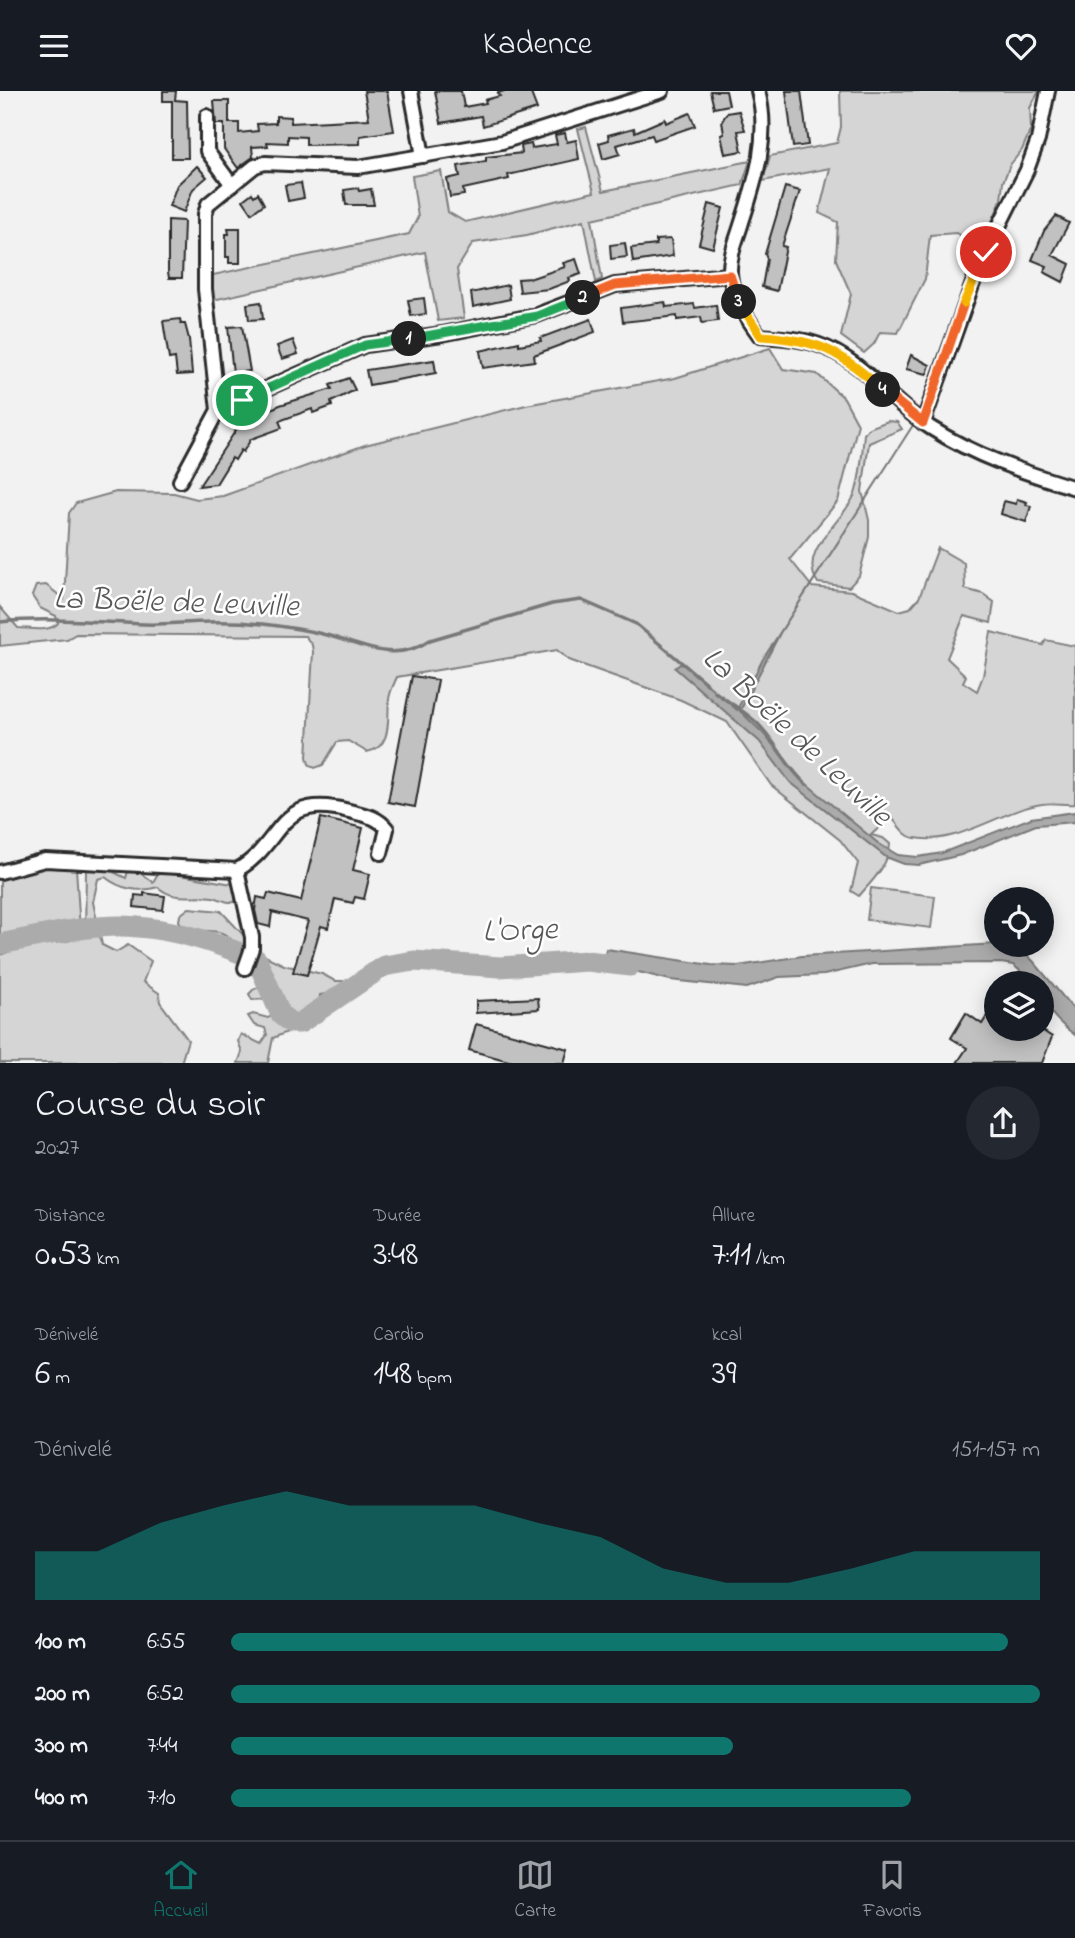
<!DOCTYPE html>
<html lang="fr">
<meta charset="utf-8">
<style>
body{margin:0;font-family:"Indie Flower",sans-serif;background:#242831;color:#f1f3f6;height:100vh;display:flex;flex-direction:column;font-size:26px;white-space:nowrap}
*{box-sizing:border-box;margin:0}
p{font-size:23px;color:#9ea1a6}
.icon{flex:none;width:38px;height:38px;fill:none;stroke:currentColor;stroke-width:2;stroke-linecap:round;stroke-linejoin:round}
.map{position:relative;height:972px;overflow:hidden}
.panel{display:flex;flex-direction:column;background:#171b24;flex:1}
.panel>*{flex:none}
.buttons{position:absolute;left:984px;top:796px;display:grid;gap:14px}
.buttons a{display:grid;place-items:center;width:70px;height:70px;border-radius:50%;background:#171b24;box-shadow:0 4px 18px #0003;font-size:35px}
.pin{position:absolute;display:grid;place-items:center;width:60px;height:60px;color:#fff;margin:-30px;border:4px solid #fff;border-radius:50%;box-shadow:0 2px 7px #0007}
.km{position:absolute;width:35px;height:35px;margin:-18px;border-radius:50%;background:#222;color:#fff;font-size:19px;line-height:35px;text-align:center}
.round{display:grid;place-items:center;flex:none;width:74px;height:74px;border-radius:37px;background:#242831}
.summary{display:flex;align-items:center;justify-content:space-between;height:119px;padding:0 35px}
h1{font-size:38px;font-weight:600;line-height:52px}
.metrics{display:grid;grid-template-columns:repeat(3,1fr);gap:10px;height:119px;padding:7px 35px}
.metrics div{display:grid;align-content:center}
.metrics b{font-size:35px;font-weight:600}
.metrics small{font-size:19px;font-weight:400}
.metrics p{font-size:19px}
.chart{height:196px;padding:14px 35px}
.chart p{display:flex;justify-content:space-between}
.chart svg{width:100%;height:126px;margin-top:7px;fill:#0f766e;opacity:.7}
ul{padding:0 35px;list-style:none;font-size:23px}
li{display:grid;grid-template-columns:112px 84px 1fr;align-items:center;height:52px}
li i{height:18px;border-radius:9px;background:#0f766e}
header{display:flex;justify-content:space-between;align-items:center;height:91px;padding:0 35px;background:#171b24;font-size:32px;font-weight:600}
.menu{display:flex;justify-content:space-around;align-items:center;height:98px;border-top:2px solid #363941;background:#171b24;font-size:19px;color:#9ea1a6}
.menu a{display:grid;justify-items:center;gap:4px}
.menu .current{color:#0f766e}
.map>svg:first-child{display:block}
.green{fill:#d5d5d5;stroke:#808080;stroke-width:2}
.water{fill:#ababab;stroke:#787878;stroke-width:2}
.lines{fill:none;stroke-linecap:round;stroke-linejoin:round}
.stream{stroke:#787878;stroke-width:3.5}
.river{stroke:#ababab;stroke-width:21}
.building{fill:#c1c1c1;stroke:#2b2b2b;stroke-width:2}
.minor-casing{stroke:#2b2b2b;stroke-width:18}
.minor{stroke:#fff;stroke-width:12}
.split-1-casing{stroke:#fff;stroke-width:14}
.split-2-casing{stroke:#fff;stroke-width:14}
.split-3-casing{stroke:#fff;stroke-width:14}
.split-4-casing{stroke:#fff;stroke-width:14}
.split-5-casing{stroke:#fff;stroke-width:14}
.split-6-casing{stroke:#fff;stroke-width:14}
.split-1{stroke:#22a559;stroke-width:9}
.split-2{stroke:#22a559;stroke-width:9}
.split-3{stroke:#f0652b;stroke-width:9}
.split-4{stroke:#f5b400;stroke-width:9}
.split-5{stroke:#f0652b;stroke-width:9}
.split-6{stroke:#f5b400;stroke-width:9}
.labels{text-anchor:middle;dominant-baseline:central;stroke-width:5;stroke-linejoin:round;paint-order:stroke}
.water-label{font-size:32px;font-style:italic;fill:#585858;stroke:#fff}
</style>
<header><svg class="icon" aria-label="menu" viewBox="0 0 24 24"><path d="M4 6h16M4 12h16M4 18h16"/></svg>Kadence<svg class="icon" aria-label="heart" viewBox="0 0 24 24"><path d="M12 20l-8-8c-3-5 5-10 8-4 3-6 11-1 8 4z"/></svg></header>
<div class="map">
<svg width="1075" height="972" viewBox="0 0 1075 972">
<rect width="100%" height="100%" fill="#f2f2f2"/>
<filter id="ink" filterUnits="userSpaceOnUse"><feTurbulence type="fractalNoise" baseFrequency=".0143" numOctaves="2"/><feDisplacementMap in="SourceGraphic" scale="14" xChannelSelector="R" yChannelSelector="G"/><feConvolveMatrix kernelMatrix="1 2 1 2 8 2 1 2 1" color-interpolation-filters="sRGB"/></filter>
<g filter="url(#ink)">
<g class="green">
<path d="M 840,0 L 1039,0 L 1030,17 L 1031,38 L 1022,59 L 1010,74 L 1003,91 L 1001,109 L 984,151 L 975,154 L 956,142 L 930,144 L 925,188 L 898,242 L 880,241 L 874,253 L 864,262 L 841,245 L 851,203 L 836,169 L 838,131 L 819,122 L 830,77 L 763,90 L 770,65 L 837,52 L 841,36 Z"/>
<path d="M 586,36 L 603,100 L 750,70 L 742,94 L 592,128 L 602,188 L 596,191 L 584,129 L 527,144 L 473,152 L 457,178 L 464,227 L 438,230 L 425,161 L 213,209 L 213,184 L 409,143 L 418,126 L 412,85 L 441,80 L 448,121 L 465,131 L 594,101 L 578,38 Z"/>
<path d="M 770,257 L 783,278 L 817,283 L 844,307 L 858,333 L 838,410 L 790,468 L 812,496 L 852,500 L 899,520 L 910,517 L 919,507 L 938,457 L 964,472 L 965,498 L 983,503 L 994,511 L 991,532 L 964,525 L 947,567 L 966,585 L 963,591 L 977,600 L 983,585 L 991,541 L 1043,554 L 1046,549 L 1075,555 L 1075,713 C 1064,714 1053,711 1042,713 C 1001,719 957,755 915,747 C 904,746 898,733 891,726 L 871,744 L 883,747 L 890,753 C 889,774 872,790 859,805 L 851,800 L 858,772 L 840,749 L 771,694 L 727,631 L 681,609 L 569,569 L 557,559 L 397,586 C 394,593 390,600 389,608 C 387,629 393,656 367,661 L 348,650 L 337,651 L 323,674 L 315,677 L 309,673 L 307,666 L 313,561 L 312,554 L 305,545 L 76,543 L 67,548 L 0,555 L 0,516 L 18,537 C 30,537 49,542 58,532 L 56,525 L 40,517 L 32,505 L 36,495 L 46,494 L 64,508 L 69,422 L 76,412 L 116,401 L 174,402 L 197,408 L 223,405 L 365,354 L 526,314 L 675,287 Z"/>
<path d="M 888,330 L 897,331 L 902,338 L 869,352 L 862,400 L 869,429 L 869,446 L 859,485 L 849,496 L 818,492 C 796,460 844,431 855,403 C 861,385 862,362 864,343 L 869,337 Z"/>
<path d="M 101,775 L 126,787 L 128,780 L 134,778 L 153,791 L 157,784 L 163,781 L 232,793 L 236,801 L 235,811 C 227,813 222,808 213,806 C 193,803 174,811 158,796 C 139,802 120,798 105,786 L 98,788 L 93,811 L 102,854 L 116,861 L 128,854 L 151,870 L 143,891 L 159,902 L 160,911 L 188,949 L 181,972 L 0,972 L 0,864 C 30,850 56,856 85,845 L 86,779 Z"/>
<path d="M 76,776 L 80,840 L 23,843 L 0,850 L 0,786 L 29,777 Z"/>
<path d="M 871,797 L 935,805 L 931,837 L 867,829 Z"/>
<path d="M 189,817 L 221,820 L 261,863 L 284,874 L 322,883 L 335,890 L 343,890 L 346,896 L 343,901 L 320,904 L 319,912 L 301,924 L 292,939 L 273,947 L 268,972 L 238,972 L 242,961 L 238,950 L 241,943 L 261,953 L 267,944 L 265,937 L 254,934 L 248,925 L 253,923 L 268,927 L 273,924 L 269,908 L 252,909 L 249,903 L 255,897 L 276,895 L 276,889 L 270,884 L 250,883 C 246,878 248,873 245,868 C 224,833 222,843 185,838 L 179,830 L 180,824 Z"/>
</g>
<g class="water">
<path d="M 915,331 L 780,542 L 740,620 L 764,643 L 802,689 L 879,753 L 898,764 L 918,766 L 942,762 L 1031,727 L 1075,721 L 1075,731 L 1036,734 L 961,764 L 919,774 L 904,773 L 886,766 L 790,691 L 759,650 L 675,577 L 680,573 L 685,574 L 737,619 L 763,568 Z"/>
<path d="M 996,853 L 1021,858 L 1034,871 L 1075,920 L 1075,944 C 1058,932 1041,915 1041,892 L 1035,892 L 1013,874 L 1001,872 L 872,873 L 824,884 L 779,886 L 747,897 L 670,889 L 603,872 L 606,858 L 711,874 L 738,875 L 802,865 Z"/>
</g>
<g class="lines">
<g class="stream">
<path d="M 0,531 C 48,526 95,531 144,533 C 165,534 186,531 208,531 C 242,530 280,534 314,541 C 355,549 391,576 430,549 L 552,513 L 581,509 L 636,533 L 707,593"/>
<path d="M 715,601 C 728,611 743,619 755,630 C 776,649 785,675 806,693"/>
</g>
<path class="river" d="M 0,853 C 42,845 96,831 138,836 C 178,839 220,853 257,869 L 281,924 L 291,932 L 300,932 L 384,875 L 414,870 L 500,876 L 587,870 L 630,875"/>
</g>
<g class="building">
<path d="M 163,0 L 176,0 L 175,9 L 187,10 L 188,67 L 172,67 L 172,10 L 163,10 Z"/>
<path d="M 364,0 L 387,0 L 394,40 L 360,45 L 360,53 L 306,54 L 306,46 L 288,45 L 288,52 L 267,51 L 268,55 L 252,56 L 253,66 L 238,77 L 224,58 L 224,33 L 216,33 L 214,10 L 229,10 L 229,32 L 239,32 L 239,42 L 258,40 L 257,33 L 276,32 L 276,25 L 291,26 L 291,32 L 369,28 Z"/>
<path d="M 435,0 L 461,0 L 464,16 L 486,12 L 485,9 L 500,5 L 498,2 L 504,0 L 530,0 L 537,18 L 483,35 L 481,25 L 441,32 Z"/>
<path d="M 710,0 L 726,0 L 729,14 L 714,17 Z"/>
<path d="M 786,0 L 801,0 L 808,54 L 793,56 Z"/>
<path d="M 739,20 L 745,39 L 738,40 L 742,60 L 725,63 L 721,44 L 724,43 L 722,30 L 727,22 Z"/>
<path d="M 690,22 L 695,35 L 654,49 L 652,44 L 617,54 L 620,63 L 603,68 L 599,52 L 609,49 L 608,44 L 634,37 L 635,41 L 665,28 L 666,32 Z"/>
<path d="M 565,42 L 567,51 L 576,49 L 579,68 L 508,84 L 509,88 L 463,98 L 464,104 L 450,106 L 447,88 L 460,85 L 458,75 L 486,70 L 486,66 L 522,62 L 521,55 L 531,53 L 532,57 L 557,53 L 555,44 Z"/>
<path d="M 197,75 L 207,86 L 193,98 L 184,121 L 169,115 L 177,94 Z"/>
<path d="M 301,92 L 304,107 L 288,110 L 285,94 Z"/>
<path d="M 785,96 L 800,100 L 782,155 L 786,156 L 777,200 L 762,196 L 767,168 L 765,163 Z"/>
<path d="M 358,97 L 359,100 L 371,98 L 374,114 L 346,114 L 344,99 Z"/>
<path d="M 252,102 L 254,105 L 258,102 L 264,113 L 252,122 L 243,109 Z"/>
<path d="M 709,113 L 723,117 L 713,157 L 699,153 Z"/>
<path d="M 1056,125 L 1069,132 L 1052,164 L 1070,173 L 1063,191 L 1044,181 L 1047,175 L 1032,169 L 1044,140 Z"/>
<path d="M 168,129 L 184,130 L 182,187 L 169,187 L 168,181 Z"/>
<path d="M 228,137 L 240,137 L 240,172 L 229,172 L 229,166 L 226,166 L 226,143 L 229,143 Z"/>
<path d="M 671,148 L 673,165 L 633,171 L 631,157 L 656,154 L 656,149 Z"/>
<path d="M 625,152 L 627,166 L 611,168 L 610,154 Z"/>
<path d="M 576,168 L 581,183 L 569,187 L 570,190 L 549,198 L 520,201 L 518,188 L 532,187 L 565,176 L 563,172 Z"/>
<path d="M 508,194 L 510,208 L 473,216 L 471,202 Z"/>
<path d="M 424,207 L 426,223 L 411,225 L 408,209 Z"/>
<path d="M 261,211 L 263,228 L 249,229 L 247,213 Z"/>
<path d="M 665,211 L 666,216 L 694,213 L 695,217 L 716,214 L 718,230 L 702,232 L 701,226 L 677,229 L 677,225 L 623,231 L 621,217 Z"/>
<path d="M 180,228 L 181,233 L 185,233 L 189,248 L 192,283 L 177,284 L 175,267 L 169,268 L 163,230 Z"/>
<path d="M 591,228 L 595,241 L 534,264 L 535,270 L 483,277 L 480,260 L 519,251 L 519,254 L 541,250 L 540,247 Z"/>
<path d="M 242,235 L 250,280 L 233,282 L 228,236 Z"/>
<path d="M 293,249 L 298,263 L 282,268 L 277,255 Z"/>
<path d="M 911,264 L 930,274 L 927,283 L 906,278 Z"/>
<path d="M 434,269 L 436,282 L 369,294 L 366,279 Z"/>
<path d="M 349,287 L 355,299 L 331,311 L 332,315 L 313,322 L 312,318 L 279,330 L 282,337 L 251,348 L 243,361 L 241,359 L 235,369 L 232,367 L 216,393 L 199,395 L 238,336 L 256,329 L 255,325 L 280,314 L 332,298 L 330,294 Z"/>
<path d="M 1017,408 L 1027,411 L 1026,414 L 1031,415 L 1026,431 L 1001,423 L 1004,410 L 1016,413 Z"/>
<path d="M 412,585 L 438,589 L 415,716 L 388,711 Z"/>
<path d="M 321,727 L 363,737 L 353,779 L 370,783 L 364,808 L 355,806 L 353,812 L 335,808 L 328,837 L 321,835 L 307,884 L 293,881 L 308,830 L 272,821 L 270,836 L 258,833 L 255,819 L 257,806 L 266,808 L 268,802 L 301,810 Z"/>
<path d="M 144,802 L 165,805 L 163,819 L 134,816 L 135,804 L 144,805 Z"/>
<path d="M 538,907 L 539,918 L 476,922 L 476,910 Z"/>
<path d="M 996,911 L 996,938 L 1040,938 L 1052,946 L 1042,972 L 957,972 L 967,957 L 951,947 L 966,922 L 982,933 Z"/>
<path d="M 476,933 L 568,958 L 564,972 L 516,972 L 469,959 Z"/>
</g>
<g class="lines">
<defs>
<g id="minor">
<path d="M 411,0 L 423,65"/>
<path d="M 758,0 C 770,45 756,88 742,131 C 737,148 729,165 730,183 C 732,207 747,227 760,245 C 780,247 800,247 819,254 C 863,269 892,313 931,337 C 975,365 1026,382 1075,397"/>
<path d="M 207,25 L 207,60 L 232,94"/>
<path d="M 218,319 L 365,254 L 442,243 L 537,224 L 615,194 L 730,184"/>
<path d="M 923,332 L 979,175 L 1027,79 L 1038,49 L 1048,0"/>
<path d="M 180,390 L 218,319 L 205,198 L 205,123 L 208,113 L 255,75 L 265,72 L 358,76 L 502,51 L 662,0"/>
<path d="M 237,779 L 252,846 L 252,857 L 245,877"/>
<path d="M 0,781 L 45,769 L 237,779 C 284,753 276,700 349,720 C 364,724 377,725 387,738 L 381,762"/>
</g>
</defs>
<use href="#minor" class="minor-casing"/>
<use href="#minor" class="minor"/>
</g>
</g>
<g class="lines" filter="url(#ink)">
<defs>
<path id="split-1" d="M 242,309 L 365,254 L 409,248"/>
<path id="split-2" d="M 409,248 L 537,225 L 583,207"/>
<path id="split-3" d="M 583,207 L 615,194 L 730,184 L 739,211"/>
<path id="split-4" d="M 739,211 L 761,245 C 821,249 838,260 883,299"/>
<path id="split-5" d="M 883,299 L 923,332 L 964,212"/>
<path id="split-6" d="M 964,212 L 986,161"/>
</defs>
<use href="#split-1" class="split-1-casing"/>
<use href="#split-2" class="split-2-casing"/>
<use href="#split-3" class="split-3-casing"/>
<use href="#split-4" class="split-4-casing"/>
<use href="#split-5" class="split-5-casing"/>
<use href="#split-6" class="split-6-casing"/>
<use href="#split-1" class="split-1"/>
<use href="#split-2" class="split-2"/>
<use href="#split-3" class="split-3"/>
<use href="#split-4" class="split-4"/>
<use href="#split-5" class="split-5"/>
<use href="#split-6" class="split-6"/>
</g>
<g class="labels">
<g class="water-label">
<text transform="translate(176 513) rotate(2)">La Boële de Leuville</text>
<text transform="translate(796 647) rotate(43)">La Boële de Leuville</text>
<text transform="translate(520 841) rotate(-2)">L'Orge</text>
</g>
</g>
</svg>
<div class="buttons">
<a><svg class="icon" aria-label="locate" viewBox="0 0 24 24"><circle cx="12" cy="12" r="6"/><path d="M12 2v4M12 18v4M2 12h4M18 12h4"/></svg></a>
<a><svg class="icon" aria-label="layers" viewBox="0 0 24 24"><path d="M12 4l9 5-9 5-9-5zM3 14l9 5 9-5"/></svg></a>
</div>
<div class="pin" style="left:242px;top:309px;background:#1e9e55"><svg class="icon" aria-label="arrive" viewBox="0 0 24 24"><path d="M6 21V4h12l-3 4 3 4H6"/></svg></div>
<div class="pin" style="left:986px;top:161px;background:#d93025"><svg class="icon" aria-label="check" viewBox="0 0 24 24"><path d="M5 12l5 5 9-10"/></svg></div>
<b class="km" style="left:409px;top:248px">1</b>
<b class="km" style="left:583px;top:207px">2</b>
<b class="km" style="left:739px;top:211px">3</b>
<b class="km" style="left:883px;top:299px">4</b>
</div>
<section class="panel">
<div class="summary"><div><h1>Course du soir</h1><p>20:27</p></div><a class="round"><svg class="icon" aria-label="share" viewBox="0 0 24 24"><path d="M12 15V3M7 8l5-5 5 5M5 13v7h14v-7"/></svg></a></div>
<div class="metrics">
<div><p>Distance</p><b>0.53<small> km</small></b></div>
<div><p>Durée</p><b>3:48</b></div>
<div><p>Allure</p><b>7:11<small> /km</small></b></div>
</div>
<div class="metrics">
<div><p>Dénivelé</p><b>6<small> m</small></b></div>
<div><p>Cardio</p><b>148<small> bpm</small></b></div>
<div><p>kcal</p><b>39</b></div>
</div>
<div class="chart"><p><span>Dénivelé</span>151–157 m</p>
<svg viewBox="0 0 160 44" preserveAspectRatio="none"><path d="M0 44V27L10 27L20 17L30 11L40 6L50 11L60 11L70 11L80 17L90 22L100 33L110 38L120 38L130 33L140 27L150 27L160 27V44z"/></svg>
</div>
<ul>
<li><b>100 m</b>6:55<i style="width:96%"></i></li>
<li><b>200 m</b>6:52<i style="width:100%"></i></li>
<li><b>300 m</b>7:44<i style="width:62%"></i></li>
<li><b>400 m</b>7:10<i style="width:84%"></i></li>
</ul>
</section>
<nav class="menu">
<a class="current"><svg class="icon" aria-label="home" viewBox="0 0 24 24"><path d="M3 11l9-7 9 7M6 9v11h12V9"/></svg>Accueil</a>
<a><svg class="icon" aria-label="map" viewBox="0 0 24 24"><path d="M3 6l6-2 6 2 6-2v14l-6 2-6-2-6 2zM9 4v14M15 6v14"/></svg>Carte</a>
<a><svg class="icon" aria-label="saved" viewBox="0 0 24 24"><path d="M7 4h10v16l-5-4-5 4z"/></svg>Favoris</a>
</nav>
